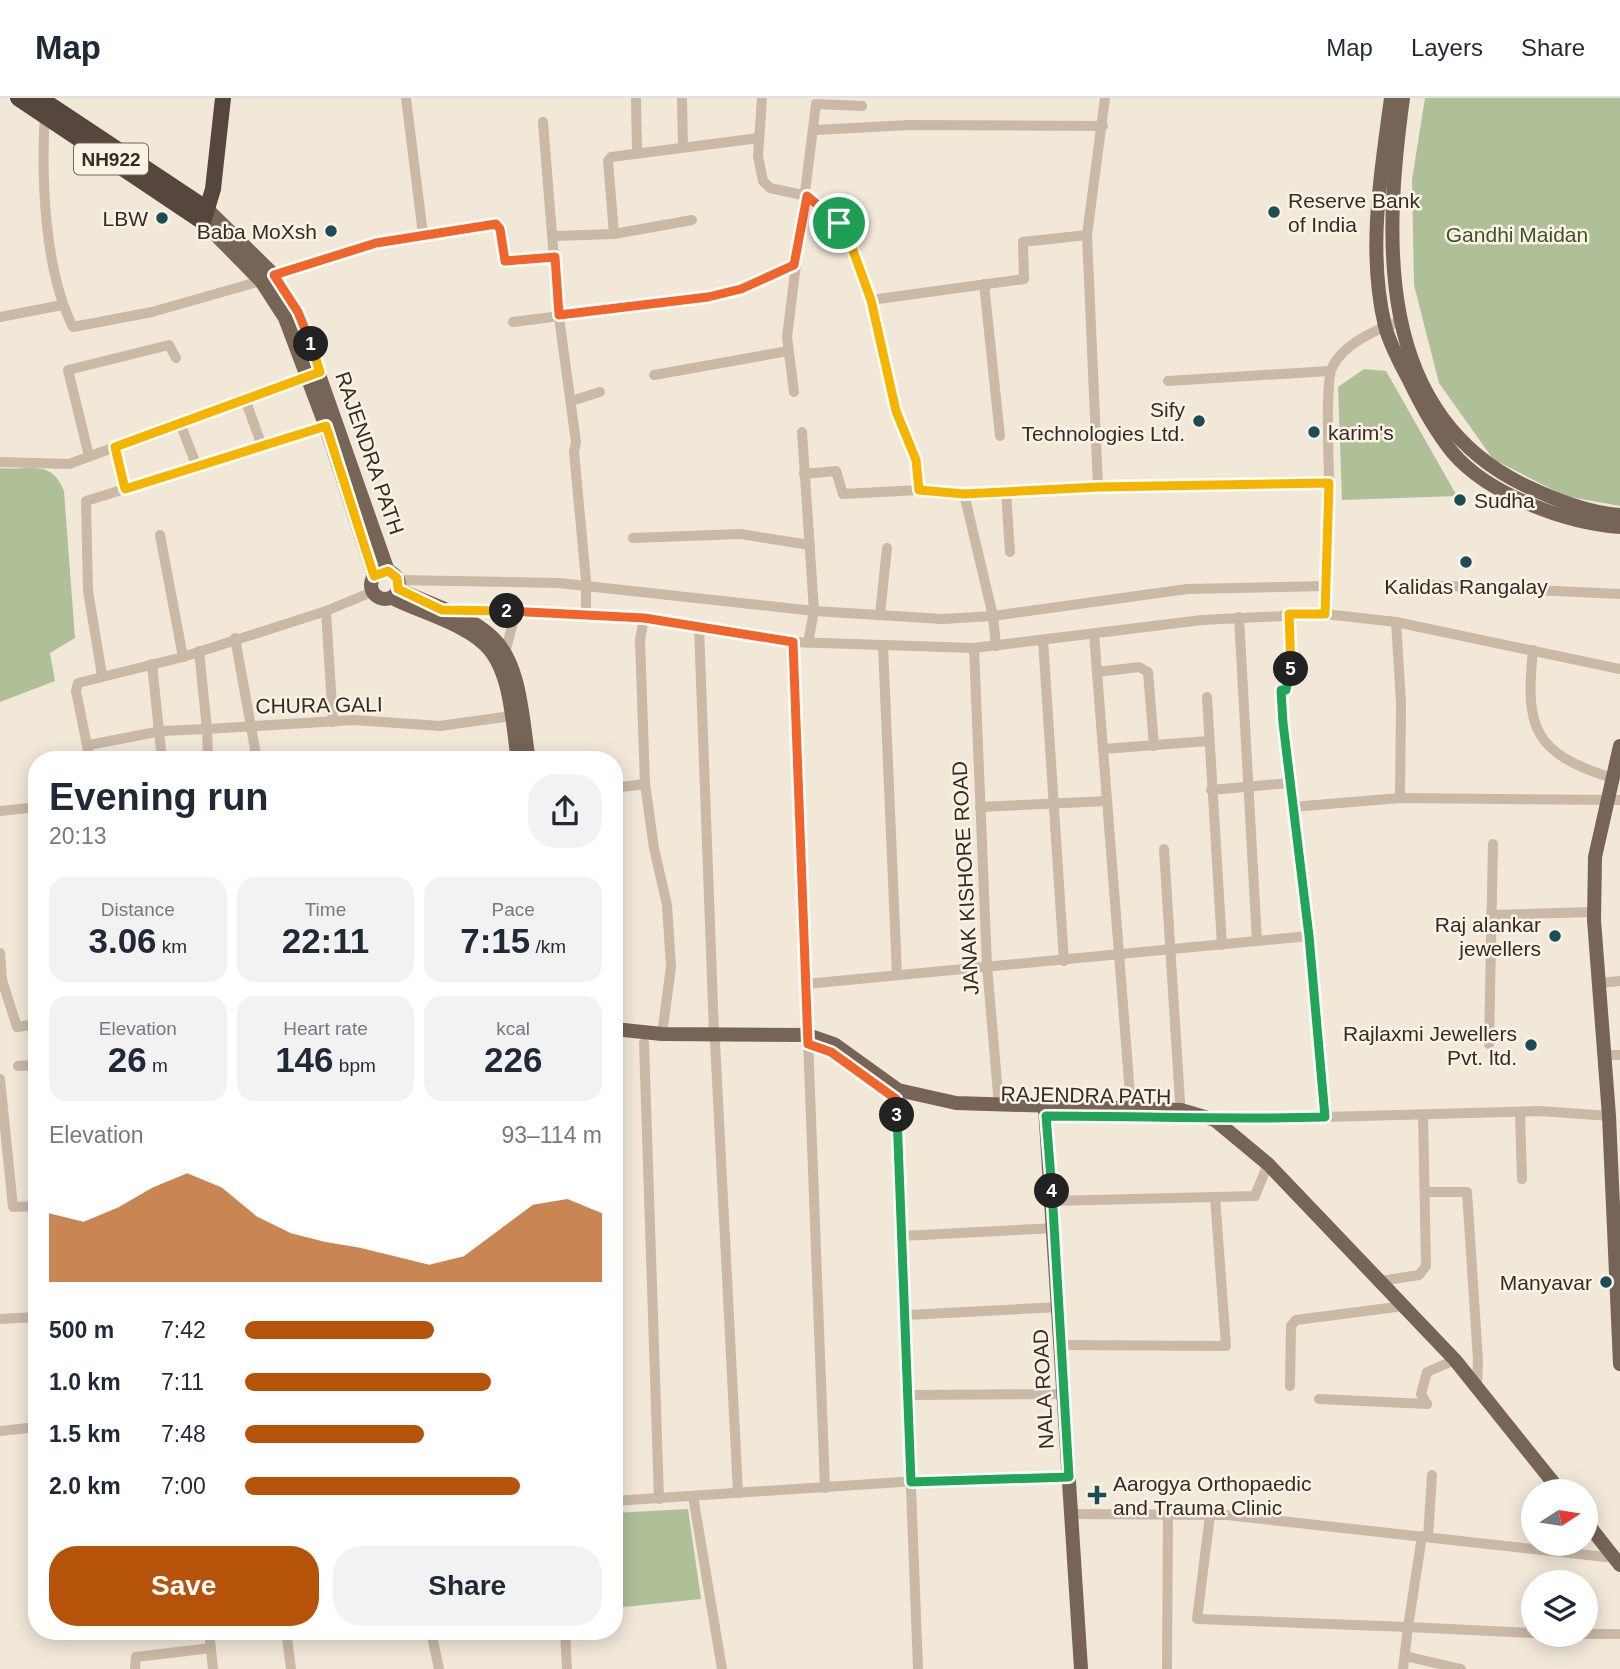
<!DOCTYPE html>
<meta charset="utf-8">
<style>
body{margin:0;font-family:Helvetica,sans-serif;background:#f2f2f3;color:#1f2937;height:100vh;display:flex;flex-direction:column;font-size:26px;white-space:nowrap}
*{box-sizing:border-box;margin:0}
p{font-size:23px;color:#747a83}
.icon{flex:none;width:38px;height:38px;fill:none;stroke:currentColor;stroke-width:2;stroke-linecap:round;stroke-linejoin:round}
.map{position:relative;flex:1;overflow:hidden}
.drawer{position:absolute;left:28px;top:653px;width:595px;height:889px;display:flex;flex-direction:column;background:#fff;border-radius:28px;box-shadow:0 4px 18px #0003}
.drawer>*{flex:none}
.needle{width:46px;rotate:78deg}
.controls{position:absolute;left:1521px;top:1381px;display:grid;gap:14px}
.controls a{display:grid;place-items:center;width:77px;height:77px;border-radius:50%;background:#fff;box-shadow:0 4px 18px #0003;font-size:35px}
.pin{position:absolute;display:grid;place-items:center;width:60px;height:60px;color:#fff;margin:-30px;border:4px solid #fff;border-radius:50%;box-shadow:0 2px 7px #0007}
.km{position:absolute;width:35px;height:35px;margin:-18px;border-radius:50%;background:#222;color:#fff;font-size:19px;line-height:35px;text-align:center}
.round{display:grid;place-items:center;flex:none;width:74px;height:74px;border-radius:28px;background:#f2f2f3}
.overview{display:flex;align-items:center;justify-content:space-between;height:119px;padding:0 21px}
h1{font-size:38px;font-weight:700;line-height:52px}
.stats{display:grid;grid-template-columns:repeat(3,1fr);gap:10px;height:119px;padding:7px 21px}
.stats div{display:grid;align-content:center;border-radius:18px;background:#f2f2f3;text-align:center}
.stats b{font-size:35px;font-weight:700}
.stats small{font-size:19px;font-weight:400}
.stats p{font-size:19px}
.chart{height:196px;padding:14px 21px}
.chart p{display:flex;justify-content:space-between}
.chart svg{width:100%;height:126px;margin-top:7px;fill:#b45309;opacity:.7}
.primary-button{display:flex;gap:14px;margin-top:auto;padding:14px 21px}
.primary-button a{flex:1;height:80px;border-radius:28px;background:#b45309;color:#fff;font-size:28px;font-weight:700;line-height:80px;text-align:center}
.primary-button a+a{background:#f2f2f3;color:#1f2937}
ul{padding:0 21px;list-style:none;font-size:23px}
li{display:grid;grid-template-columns:112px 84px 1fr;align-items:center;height:52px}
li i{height:18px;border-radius:9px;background:#b45309}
header{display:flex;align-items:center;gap:42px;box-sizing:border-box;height:98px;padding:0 35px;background:#fff;border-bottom:2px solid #e0e1e3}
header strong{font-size:33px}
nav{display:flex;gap:38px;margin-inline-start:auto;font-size:24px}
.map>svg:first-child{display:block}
.green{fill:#afc099}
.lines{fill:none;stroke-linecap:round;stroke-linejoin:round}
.minor{stroke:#c9b9a5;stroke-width:10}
.major{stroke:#766557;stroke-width:14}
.highway{stroke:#55473d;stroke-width:16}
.split-1-casing{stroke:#fff;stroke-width:14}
.split-2-casing{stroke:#fff;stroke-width:14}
.split-3-casing{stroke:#fff;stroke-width:14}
.split-4-casing{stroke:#fff;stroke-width:14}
.split-5-casing{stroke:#fff;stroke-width:14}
.split-6-casing{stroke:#fff;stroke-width:14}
.split-1{stroke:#f0652b;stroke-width:9}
.split-2{stroke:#f5b400;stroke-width:9}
.split-3{stroke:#f0652b;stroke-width:9}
.split-4{stroke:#22a559;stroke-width:9}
.split-5{stroke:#22a559;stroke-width:9}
.split-6{stroke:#f5b400;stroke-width:9}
.poi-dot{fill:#1c4c56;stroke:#f9f2e5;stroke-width:2.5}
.labels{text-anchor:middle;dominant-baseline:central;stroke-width:5;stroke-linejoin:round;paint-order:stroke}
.shield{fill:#f9f2e5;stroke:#6f675f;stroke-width:2}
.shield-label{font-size:19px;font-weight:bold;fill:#342c26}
.poi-label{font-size:21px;fill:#342c26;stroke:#f9f2e5;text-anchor:end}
.park-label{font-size:21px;fill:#3f532a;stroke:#f9f2e5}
.street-label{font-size:21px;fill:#342c26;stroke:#f9f2e5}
</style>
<header>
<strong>Map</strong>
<nav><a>Map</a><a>Layers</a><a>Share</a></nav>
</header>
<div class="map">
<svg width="1620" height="1571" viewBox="0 0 1620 1571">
<rect width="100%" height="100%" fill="#f1e8d8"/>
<g class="green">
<path d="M 1425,0 L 1620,0 L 1620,408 L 1565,398 L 1493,361 L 1439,285 L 1414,187 L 1412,82 Z"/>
<path d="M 1364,271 L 1386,273 L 1457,398 L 1342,402 L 1338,289 Z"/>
<path d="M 0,370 C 30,373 51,360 64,393 L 75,540 L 50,555 L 55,583 L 0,604 Z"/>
<path d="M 688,1411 L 701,1501 L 614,1510 L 614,1415 Z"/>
</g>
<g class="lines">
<g class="minor">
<path d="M 406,0 L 423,136"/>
<path d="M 636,0 L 637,54"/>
<path d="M 682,0 L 683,49"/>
<path d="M 762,0 L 758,58 L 763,83 L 770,90 L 807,98 L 847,136 L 871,202 L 896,313 L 916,362 L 919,392 C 945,404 1064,391 1098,389 L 1087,137 L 1105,0"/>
<path d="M 45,14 C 41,78 44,172 73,229 L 152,214 L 261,183"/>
<path d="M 543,24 L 558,212 L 576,344 L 574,354 L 586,482 L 586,516"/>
<path d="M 815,32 L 910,27 L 1103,28"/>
<path d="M 614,136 L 608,63 L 611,59 L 759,40"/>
<path d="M 554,138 L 614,136 L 692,122"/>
<path d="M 274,177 L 377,145 L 496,126 L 500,131 L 505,163 L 555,159"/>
<path d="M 984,186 L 1000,338"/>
<path d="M 871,202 L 1024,181 L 1023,144 L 1087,137"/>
<path d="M 0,219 L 62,207"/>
<path d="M 513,224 L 708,199 L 741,191 L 794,167"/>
<path d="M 654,277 L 788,253"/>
<path d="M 1168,283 L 1330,273"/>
<path d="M 794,294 L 787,239 L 816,6 L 862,8"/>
<path d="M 245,301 L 262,348"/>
<path d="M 571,303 L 600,294"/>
<path d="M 180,325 L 197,369"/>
<path d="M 802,334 L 814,513 L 808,545"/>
<path d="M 115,349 L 125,391"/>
<path d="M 89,358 L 68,272 L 169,247 L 176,260"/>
<path d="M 0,364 L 69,366 L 311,277"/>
<path d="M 804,376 L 836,373 L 843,396 L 919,392"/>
<path d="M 1329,385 C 1329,364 1325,284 1332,270 C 1342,247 1376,231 1399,224"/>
<path d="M 1098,389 L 1329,385 L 1325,516"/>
<path d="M 1006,394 L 1010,454"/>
<path d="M 964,396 L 993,518 L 996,548"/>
<path d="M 160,437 L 183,559"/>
<path d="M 633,440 L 740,436 L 810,447"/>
<path d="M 398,482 L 559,485 L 814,513 L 942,521 L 993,518 L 1187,491 L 1327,488"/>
<path d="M 1427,487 L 1620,496"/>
<path d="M 450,512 L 529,513 L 644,520 L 793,544 L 974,550 L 1202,522 L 1325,516 L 1396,524 L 1620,571"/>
<path d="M 326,513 L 333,624"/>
<path d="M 880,516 L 887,450"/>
<path d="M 1289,516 L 1291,572 L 1286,592 L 1281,592 L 1283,625 L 1309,838"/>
<path d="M 1239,519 L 1257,843"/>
<path d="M 644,520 L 640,542 L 645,686 L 654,750 L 667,807 L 671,869 L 662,936"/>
<path d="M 1396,524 L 1401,605 L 1400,700"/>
<path d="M 699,529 L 714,935"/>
<path d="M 1094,536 L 1131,1009"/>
<path d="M 235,540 L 257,662"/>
<path d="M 1043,542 L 1064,863"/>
<path d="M 793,544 L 825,1390"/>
<path d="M 883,548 L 897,877"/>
<path d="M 974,550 L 987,868 L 999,1007"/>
<path d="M 1533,552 C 1525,630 1533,655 1612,680"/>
<path d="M 199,553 L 207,631 L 354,622 L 440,628 L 511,618"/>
<path d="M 505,555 L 516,513"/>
<path d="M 152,566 L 162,662"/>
<path d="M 1097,574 L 1139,569 L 1148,574 L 1154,648"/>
<path d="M 102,577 L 88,493 L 86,403 L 326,329"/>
<path d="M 1207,599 L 1222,847"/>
<path d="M 89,647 L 161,633 L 207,631 L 208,662"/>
<path d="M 1103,651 L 1208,643"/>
<path d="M 90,662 L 76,593 L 78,585 L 183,559 L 326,513 L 372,494"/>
<path d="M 614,690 L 645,686"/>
<path d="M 1211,692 L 1289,685"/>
<path d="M 980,709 L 1107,703"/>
<path d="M 1292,709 L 1400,700 L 1620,702"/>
<path d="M 0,713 L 37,709"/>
<path d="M 1164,751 L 1181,1020"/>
<path d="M 1491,817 L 1594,814"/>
<path d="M 0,855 L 2,882 L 17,929 L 37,926"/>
<path d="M 1599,885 L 1620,883"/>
<path d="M 806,886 L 1309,838 L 1325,1019"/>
<path d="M 715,944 L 738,1395"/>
<path d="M 644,945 L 659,1401"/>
<path d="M 1489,946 L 1493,746"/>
<path d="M 1604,957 L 1620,957"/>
<path d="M 18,968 L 37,967"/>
<path d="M 0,981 L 13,1109 L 37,1108"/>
<path d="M 896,1001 L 918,1571"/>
<path d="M 1520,1014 L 1522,1081"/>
<path d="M 1215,1022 L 1540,1013 L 1609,1018"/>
<path d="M 1425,1094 L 1467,1094 L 1478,1262 L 1477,1289"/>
<path d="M 1052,1103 L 1255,1098 L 1268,1066"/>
<path d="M 902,1138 L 1055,1130"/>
<path d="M 1381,1183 L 1419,1177 L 1426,1168 L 1423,1017"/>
<path d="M 907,1217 L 1059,1209"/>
<path d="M 0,1221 L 37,1219"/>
<path d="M 1061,1247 L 1226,1248 L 1215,1099"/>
<path d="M 1290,1288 L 1291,1228 L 1296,1222 L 1404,1208"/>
<path d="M 909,1297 L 1064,1296"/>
<path d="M 1319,1301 L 1427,1306"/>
<path d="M 1427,1306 L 1421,1296 L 1427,1274 L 1455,1262"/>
<path d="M 0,1333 L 37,1329"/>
<path d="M 693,1398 L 722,1571"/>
<path d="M 614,1403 L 961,1380 L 1069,1379"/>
<path d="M 1071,1416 L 1226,1417 L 1615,1460"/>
<path d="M 1210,1417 L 1197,1521 L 1408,1529 L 1403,1571"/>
<path d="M 1422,1438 L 1408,1529 L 1533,1535"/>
<path d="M 1428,1439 L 1432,1377"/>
<path d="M 209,1533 L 213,1571"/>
<path d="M 286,1533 L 291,1571"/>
<path d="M 431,1533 L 439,1571"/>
<path d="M 565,1533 L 567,1571"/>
<path d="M 1578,1536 L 1620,1536"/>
<path d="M 1405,1558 L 1461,1571"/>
<path d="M 135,1571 L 136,1559 L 211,1550"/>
<path d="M 1167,1571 L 1168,1415"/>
</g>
<g class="major">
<path d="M 1391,0 C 1381,75 1367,153 1385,228 C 1390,247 1400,265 1409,282 C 1421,307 1435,333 1453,355 C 1489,397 1566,425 1620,429"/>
<path d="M 1403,0 C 1384,140 1374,314 1524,387 C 1554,401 1587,415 1620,417"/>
<path d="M 207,111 L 271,174 L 297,214 L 388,473"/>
<path d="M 203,124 L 261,183 L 285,220 L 326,329 L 374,478"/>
<circle cx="385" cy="487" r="14"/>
<path d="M 398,491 C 427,505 467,516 491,538 C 522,565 522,624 529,662"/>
<path d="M 392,500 C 420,514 459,524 483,545 C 512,570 512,627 518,662"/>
<path d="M 1620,648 L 1595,759 L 1594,822 L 1609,1018 L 1620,1266"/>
<path d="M 614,931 L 662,936 L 808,937 L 834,946 L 898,992 L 956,1005 L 1181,1012 L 1215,1022 L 1268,1066 L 1455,1262 L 1560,1393"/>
<path d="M 1045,1009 L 1081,1571"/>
<path d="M 1586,1424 L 1620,1467"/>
</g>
<g class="highway">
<path d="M 18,0 L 203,124 L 213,91 L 223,0"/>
<path d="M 40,0 L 207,111"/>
</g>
</g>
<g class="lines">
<defs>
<path id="split-1" d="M 311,246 L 298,214 L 274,177 L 376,145 L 496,126 L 500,131 L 505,163 L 555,159 L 559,217 L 708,199 L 741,191 L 794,167 L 807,98 L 839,125"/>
<path id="split-2" d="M 311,246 L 320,274 L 115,349 L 125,391 L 326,328 L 374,478 L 388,473 L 397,480 L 398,491 L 442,512 L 507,513"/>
<path id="split-3" d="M 507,513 L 644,520 L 793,544 L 808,946 L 831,954 L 896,1001 L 897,1017"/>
<path id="split-4" d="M 897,1017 L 911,1384 L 1069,1379 L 1052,1093"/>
<path id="split-5" d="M 1052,1093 L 1046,1018 C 1140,1018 1231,1022 1325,1019 L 1309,838 L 1283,625 L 1281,592 L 1286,592 L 1291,571"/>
<path id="split-6" d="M 839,125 L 847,136 L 871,202 L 896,313 L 916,362 L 919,392 L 964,396 L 1098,389 L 1329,385 L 1325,516 L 1289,516 L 1291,571"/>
</defs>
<use href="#split-1" class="split-1-casing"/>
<use href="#split-2" class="split-2-casing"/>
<use href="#split-3" class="split-3-casing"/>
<use href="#split-4" class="split-4-casing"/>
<use href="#split-5" class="split-5-casing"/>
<use href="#split-6" class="split-6-casing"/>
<use href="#split-1" class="split-1"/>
<use href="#split-2" class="split-2"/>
<use href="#split-3" class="split-3"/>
<use href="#split-4" class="split-4"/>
<use href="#split-5" class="split-5"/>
<use href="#split-6" class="split-6"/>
</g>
<g class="poi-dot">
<circle cx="1274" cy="114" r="7"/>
<circle cx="162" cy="120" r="7"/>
<circle cx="331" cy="133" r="7"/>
<circle cx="1199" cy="323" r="7"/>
<circle cx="1314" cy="334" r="7"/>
<circle cx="1460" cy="402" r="7"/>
<circle cx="1466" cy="464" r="7"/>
<circle cx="1555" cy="838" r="7"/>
<circle cx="1531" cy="947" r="7"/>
<circle cx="1606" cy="1184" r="7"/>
<path d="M1093.5 1386.5h7v7h7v7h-7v7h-7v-7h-7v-7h7z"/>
</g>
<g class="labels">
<rect class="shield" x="74" y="45.5" width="74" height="31" rx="5"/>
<g class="shield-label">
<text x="111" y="61">NH922</text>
</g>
<g class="poi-label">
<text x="1288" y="102" text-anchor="start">Reserve Bank<tspan x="1288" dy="24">of India</tspan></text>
<text x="148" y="120">LBW</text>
<text x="317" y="133">Baba MoXsh</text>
<text x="1185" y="311">Sify<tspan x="1185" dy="24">Technologies Ltd.</tspan></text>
<text x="1328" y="334" text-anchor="start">karim's</text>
<text x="1474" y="402" text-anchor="start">Sudha</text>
<text x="1466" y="488" text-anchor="middle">Kalidas Rangalay</text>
<text x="1541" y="826">Raj alankar<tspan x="1541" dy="24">jewellers</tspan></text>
<text x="1517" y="935">Rajlaxmi Jewellers<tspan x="1517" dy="24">Pvt. ltd.</tspan></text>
<text x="1592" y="1184">Manyavar</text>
<text x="1113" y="1385" text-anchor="start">Aarogya Orthopaedic<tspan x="1113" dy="24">and Trauma Clinic</tspan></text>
</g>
<g class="park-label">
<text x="1517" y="136">Gandhi Maidan</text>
</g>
<g class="street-label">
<text transform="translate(370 355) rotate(71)">RAJENDRA PATH</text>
<text transform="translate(319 607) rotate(-1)">CHURA GALI</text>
<text transform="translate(965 780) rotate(-93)">JANAK KISHORE ROAD</text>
<text transform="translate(1086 997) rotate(1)">RAJENDRA PATH</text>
<text transform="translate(1043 1291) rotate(-93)">NALA ROAD</text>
</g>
</g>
</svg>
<div class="controls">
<a><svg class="needle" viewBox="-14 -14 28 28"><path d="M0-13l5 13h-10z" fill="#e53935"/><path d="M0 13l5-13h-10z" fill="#747a83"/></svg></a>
<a><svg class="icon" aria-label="layers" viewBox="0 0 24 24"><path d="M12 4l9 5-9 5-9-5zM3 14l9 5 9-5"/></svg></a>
</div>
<div class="pin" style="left:839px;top:125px;background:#1e9e55"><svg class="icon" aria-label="arrive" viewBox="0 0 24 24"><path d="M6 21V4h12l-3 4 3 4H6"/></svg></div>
<b class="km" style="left:311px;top:246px">1</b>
<b class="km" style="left:507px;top:513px">2</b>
<b class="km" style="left:897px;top:1017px">3</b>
<b class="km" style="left:1052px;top:1093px">4</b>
<b class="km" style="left:1291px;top:571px">5</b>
<section class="drawer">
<div class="overview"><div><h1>Evening run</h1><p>20:13</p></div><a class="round"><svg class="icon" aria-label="share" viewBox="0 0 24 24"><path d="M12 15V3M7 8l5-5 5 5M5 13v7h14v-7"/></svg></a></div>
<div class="stats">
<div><p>Distance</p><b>3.06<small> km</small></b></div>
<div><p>Time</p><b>22:11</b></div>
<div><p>Pace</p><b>7:15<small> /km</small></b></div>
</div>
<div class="stats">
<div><p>Elevation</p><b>26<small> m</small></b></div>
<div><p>Heart rate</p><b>146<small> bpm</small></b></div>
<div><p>kcal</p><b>226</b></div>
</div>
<div class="chart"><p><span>Elevation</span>93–114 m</p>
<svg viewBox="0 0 160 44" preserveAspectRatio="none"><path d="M0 44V20L10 23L20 18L30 11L40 6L50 11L60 21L70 27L80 30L90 32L100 35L110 38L120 35L130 26L140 17L150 15L160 20V44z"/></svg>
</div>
<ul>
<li><b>500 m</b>7:42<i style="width:53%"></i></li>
<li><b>1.0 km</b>7:11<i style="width:69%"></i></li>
<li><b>1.5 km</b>7:48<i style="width:50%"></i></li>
<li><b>2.0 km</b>7:00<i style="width:77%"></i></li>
</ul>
<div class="primary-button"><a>Save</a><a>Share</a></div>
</section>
</div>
